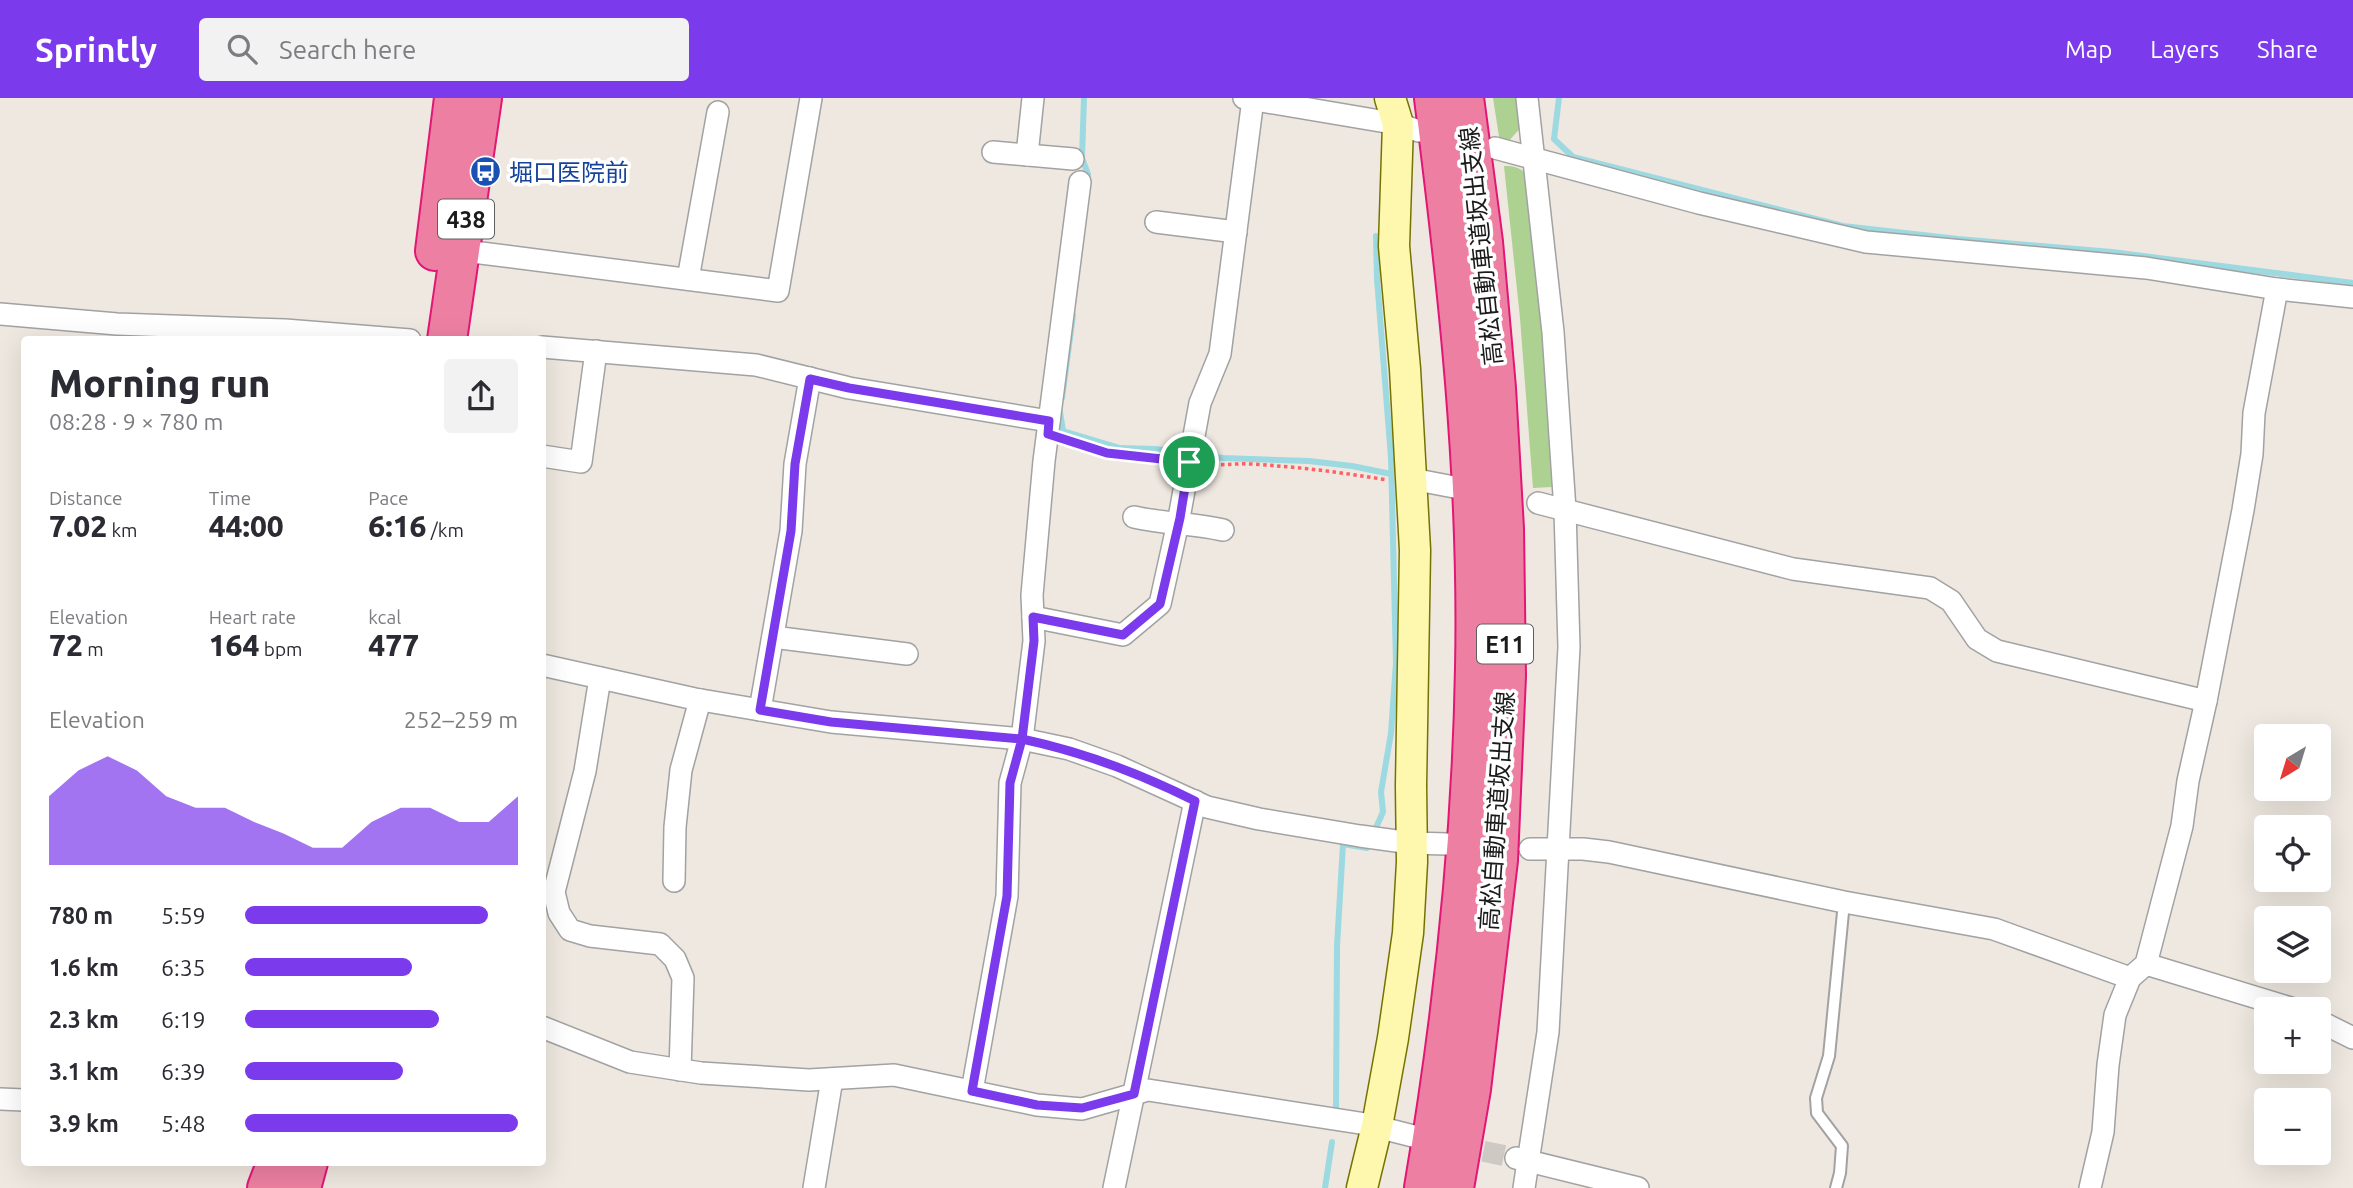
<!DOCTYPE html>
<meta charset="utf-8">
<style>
body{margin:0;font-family:Ubuntu,"Noto Sans JP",sans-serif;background:#f2f2f3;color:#2b2b33;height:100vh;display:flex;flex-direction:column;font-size:26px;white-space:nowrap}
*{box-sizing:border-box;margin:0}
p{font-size:23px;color:#7c7c81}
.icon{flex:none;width:38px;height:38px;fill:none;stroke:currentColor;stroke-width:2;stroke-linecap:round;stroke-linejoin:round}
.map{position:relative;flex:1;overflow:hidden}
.side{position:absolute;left:21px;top:238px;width:525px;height:830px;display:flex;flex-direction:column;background:#fff;border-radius:7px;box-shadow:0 7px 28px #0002}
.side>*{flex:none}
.needle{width:46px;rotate:218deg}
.fabs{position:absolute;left:2254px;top:626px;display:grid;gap:14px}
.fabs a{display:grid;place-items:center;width:77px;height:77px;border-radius:7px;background:#fff;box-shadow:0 7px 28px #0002;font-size:35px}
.pin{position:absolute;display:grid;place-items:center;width:60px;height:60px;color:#fff;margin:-30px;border:4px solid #fff;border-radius:50%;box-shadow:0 2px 7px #0007}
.round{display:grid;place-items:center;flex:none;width:74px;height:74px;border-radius:7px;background:#f2f2f3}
.headline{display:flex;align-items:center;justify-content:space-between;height:119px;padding:0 28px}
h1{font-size:38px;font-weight:800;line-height:52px}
.metrics{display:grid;grid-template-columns:repeat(3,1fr);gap:10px;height:119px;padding:7px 28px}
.metrics div{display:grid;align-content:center}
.metrics b{font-size:30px;font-weight:800}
.metrics small{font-size:19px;font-weight:400}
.metrics p{font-size:19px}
.chart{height:196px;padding:14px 28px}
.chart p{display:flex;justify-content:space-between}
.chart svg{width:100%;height:126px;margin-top:7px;fill:#7c3aed;opacity:.7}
ul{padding:0 28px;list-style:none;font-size:23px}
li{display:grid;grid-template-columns:112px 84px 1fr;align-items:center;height:52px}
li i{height:18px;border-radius:9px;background:#7c3aed}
header{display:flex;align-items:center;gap:42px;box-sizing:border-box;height:98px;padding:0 35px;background:#7c3aed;color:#fff}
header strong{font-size:33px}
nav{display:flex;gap:38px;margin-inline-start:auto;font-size:24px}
.search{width:490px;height:63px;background:#f2f2f3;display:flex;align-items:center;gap:18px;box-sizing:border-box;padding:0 24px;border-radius:7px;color:#7c7c81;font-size:26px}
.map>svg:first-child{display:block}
.forest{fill:#acd191}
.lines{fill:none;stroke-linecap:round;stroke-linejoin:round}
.stream{stroke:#9cd9e0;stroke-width:6}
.street-tunnel{stroke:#cec9c2;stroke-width:21;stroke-dasharray:21 10;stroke-linecap:butt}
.lane-casing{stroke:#a2a2a2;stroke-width:14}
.street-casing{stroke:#a2a2a2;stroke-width:24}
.secondary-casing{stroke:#757300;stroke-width:33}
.highway-casing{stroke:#e31675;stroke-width:42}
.path{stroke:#ff6063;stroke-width:3.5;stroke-dasharray:3.5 3.5;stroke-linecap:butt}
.lane{stroke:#fff;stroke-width:10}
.street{stroke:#fff;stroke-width:21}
.secondary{stroke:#fef8ae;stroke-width:30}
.highway{stroke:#ed80a2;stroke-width:38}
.route-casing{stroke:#fff;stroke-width:14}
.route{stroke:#7c3aed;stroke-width:9}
.labels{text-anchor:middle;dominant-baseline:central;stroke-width:7;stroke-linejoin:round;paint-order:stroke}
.shield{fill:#fff;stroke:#5f5f5f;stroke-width:2}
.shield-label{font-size:23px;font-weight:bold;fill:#1b1b1b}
.transit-label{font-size:24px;fill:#164399;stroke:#fff;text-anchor:start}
.street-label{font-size:24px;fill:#1b1b1b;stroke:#fff}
</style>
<header>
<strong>Sprintly</strong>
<div class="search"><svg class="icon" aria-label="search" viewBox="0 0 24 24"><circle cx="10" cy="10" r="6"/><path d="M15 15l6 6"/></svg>Search here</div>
<nav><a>Map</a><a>Layers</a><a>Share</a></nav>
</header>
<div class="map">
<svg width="2353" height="1090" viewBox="0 0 2353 1090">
<rect width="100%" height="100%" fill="#eee8e0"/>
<g class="forest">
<path d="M 1493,0 L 1518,0 L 1522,28 L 1508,44 L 1500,45 Z"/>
<path d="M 1504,68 C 1516,68 1522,70 1530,80 L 1558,382 L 1551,389 L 1533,390 L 1520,220 Z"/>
</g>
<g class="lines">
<g class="stream">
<path d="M 1084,0 L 1082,60 L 1088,76 L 1087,85"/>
<path d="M 1559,0 L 1554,41 L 1573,59 L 1843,128 L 1958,141 L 2112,154 L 2353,185"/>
<path d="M 1062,300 L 1073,217"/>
<path d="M 1060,314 L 1063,333 L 1120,350 L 1155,351 L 1223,360 L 1309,363 L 1352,368 L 1391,376"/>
<path d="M 1374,734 L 1383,714 L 1381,694 L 1391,635 L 1396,565 L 1391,360 L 1377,181 L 1376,138"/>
<path d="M 1336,1012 L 1337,848 L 1343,746 L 1367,750 L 1370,744"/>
<path d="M 1325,1090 L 1332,1044"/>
</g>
<path class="street-tunnel" d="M 1453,1047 L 1516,1060"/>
<defs>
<path id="lane" d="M 1836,1090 L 1840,1075 L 1842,1048 L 1817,1015 L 1816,1000 L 1829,958 L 1844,804"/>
<g id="street">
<path d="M 1244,0 L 1398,26 L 1419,33"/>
<path d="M 1495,50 L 1699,105 L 1866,144 L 2146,170 L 2277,191 L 2353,199"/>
<path d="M 993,54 L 1073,61"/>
<path d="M 1027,57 L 1033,0"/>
<path d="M 1156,124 L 1236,134"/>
<path d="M 451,154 L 481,155 L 778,193 L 811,0"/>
<path d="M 688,181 L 718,14"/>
<path d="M 0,216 L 117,226 L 285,232 L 410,242"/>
<path d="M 542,249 L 756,267 L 849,290 L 1049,323"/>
<path d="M 542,358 L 581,364 L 596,253"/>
<path d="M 1412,381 L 1454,389"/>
<path d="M 1538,405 L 1793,471 L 1930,490 L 1951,503 L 1977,541 L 1997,553 L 2206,603"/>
<path d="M 1134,419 C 1164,426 1193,425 1223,432"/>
<path d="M 1033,519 L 1123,537 L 1160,506 L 1179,420 L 1200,305 L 1220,256 L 1253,1"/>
<path d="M 773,539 L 907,556"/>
<path d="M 542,567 L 695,601 L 831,624 L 1022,641 L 1069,651 L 1117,668 L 1207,709 L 1259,721 L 1360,738 L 1411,745 L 1447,746"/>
<path d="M 600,580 L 585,673 L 554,794 L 559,815 L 570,832 L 590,838 L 660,846 L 675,861 L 683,880 L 680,972"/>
<path d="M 760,612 L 791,433 L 795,366 L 810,280"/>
<path d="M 1530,751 L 1583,751 L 1609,754 L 1844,804 L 1994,831 L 2130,880"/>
<path d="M 674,783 L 675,729 L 681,672 L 700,602"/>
<path d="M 2146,866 L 2297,912"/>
<path d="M 2319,923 L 2353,940"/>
<path d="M 542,929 L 630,964 L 701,975 L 809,982 L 894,977 L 1037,1007 L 1082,1011 L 1148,992 L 1366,1026 L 1417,1039"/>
<path d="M 972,993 L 1007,798 L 1010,685 L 1022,641 L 1034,543 L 1032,497 L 1044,363 L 1080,84"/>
<path d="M 0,1001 L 24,1002"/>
<path d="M 1516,1060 L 1638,1090"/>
<path d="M 814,1090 L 832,981"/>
<path d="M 1114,1090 L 1195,703"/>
<path d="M 1524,1090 L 1548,934 L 1569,549 L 1565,412 L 1553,234 L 1527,0"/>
<path d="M 2090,1090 L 2103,1034 L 2108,967 L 2115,917 L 2130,880 L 2146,866 L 2182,728 L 2188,683 L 2206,603 L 2243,412 L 2252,356 L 2254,315 L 2277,191"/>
</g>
<path id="secondary" d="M 1362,1090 L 1377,1028 L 1393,940 L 1408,835 L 1412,764 L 1411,688 L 1415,452 L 1405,271 L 1394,148 L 1398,26 L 1390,0"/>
<g id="highway">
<path d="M 435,153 L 454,0"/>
<path d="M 447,242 L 482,0"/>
<path d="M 267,1090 L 277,1064"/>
<path d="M 301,1090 L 308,1064"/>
<path d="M 1424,1090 C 1453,918 1472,745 1475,570 C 1479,379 1458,189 1434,0"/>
<path d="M 1454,1090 L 1471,991 L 1498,762 L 1506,578 L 1504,431 L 1496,290 L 1483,144 L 1464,0"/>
</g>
</defs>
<use href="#lane" class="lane-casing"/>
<use href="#street" class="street-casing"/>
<use href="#secondary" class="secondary-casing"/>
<use href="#highway" class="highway-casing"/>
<g class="path">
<path d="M 1066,342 L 1106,355 L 1168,362"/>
<path d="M 1207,366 C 1222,368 1236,365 1251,366 C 1299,369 1340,374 1387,382"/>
</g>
<use href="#lane" class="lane"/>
<use href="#street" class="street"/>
<use href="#secondary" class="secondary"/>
<use href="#highway" class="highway"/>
</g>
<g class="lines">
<defs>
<path id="route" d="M 1189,364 L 1107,355 L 1048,336 L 1049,323 L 849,290 L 810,281 L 795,366 L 791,433 L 760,612 L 831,624 L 1022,641 L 1010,685 L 1007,798 L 972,993 L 1037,1007 L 1082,1010 L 1134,996 L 1195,703 C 1139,675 1083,654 1022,641 L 1034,543 L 1033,519 L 1123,537 L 1160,506 L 1180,420 L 1189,364"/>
</defs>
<use href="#route" class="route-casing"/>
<use href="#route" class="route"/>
</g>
<defs>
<symbol id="bus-disc" viewBox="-11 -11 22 22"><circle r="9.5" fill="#1a4fb4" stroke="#fff"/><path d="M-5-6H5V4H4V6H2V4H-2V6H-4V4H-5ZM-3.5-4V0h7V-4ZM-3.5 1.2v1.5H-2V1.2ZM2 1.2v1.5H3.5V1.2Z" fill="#fff"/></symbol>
</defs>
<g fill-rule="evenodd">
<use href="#bus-disc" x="468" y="56" width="35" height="35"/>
</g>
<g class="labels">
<g class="shield">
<rect x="438" y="101.5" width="56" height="39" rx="5"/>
<rect x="1477" y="526.5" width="56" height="39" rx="5"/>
</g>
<g class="shield-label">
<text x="466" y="121">438</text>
<text x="1505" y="546">E11</text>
</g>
<g class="transit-label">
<text x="509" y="74">堀口医院前</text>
</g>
<g class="street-label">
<text transform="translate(1481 148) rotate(-96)">高松自動車道坂出支線</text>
<text transform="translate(1497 713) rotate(-86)">高松自動車道坂出支線</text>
</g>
</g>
</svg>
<div class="fabs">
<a><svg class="needle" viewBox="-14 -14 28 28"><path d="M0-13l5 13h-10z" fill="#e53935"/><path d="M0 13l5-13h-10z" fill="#7c7c81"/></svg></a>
<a><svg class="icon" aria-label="locate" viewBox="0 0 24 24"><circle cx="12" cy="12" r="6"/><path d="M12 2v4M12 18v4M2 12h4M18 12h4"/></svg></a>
<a><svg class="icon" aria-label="layers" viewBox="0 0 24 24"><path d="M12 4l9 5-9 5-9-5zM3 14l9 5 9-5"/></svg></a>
<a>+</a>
<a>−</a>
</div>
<div class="pin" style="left:1189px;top:364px;background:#1e9e55"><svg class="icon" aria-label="arrive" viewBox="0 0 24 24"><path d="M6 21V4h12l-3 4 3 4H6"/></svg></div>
<section class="side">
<div class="headline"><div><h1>Morning run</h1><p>08:28 · 9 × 780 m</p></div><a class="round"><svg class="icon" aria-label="share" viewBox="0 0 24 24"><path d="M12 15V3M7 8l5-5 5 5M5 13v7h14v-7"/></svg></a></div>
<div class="metrics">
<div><p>Distance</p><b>7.02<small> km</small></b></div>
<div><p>Time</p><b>44:00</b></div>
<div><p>Pace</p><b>6:16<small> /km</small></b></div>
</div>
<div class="metrics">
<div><p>Elevation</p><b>72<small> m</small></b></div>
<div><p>Heart rate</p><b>164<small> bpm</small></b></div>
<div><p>kcal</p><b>477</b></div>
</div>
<div class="chart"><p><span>Elevation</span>252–259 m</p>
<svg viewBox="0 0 160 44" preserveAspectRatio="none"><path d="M0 44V20L10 11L20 6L30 11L40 20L50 24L60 24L70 29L80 33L90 38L100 38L110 29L120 24L130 24L140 29L150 29L160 20V44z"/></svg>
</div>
<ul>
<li><b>780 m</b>5:59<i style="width:89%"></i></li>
<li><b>1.6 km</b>6:35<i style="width:61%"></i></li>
<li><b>2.3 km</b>6:19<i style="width:71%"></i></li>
<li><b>3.1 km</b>6:39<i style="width:58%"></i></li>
<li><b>3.9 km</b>5:48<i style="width:100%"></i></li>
</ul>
</section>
</div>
